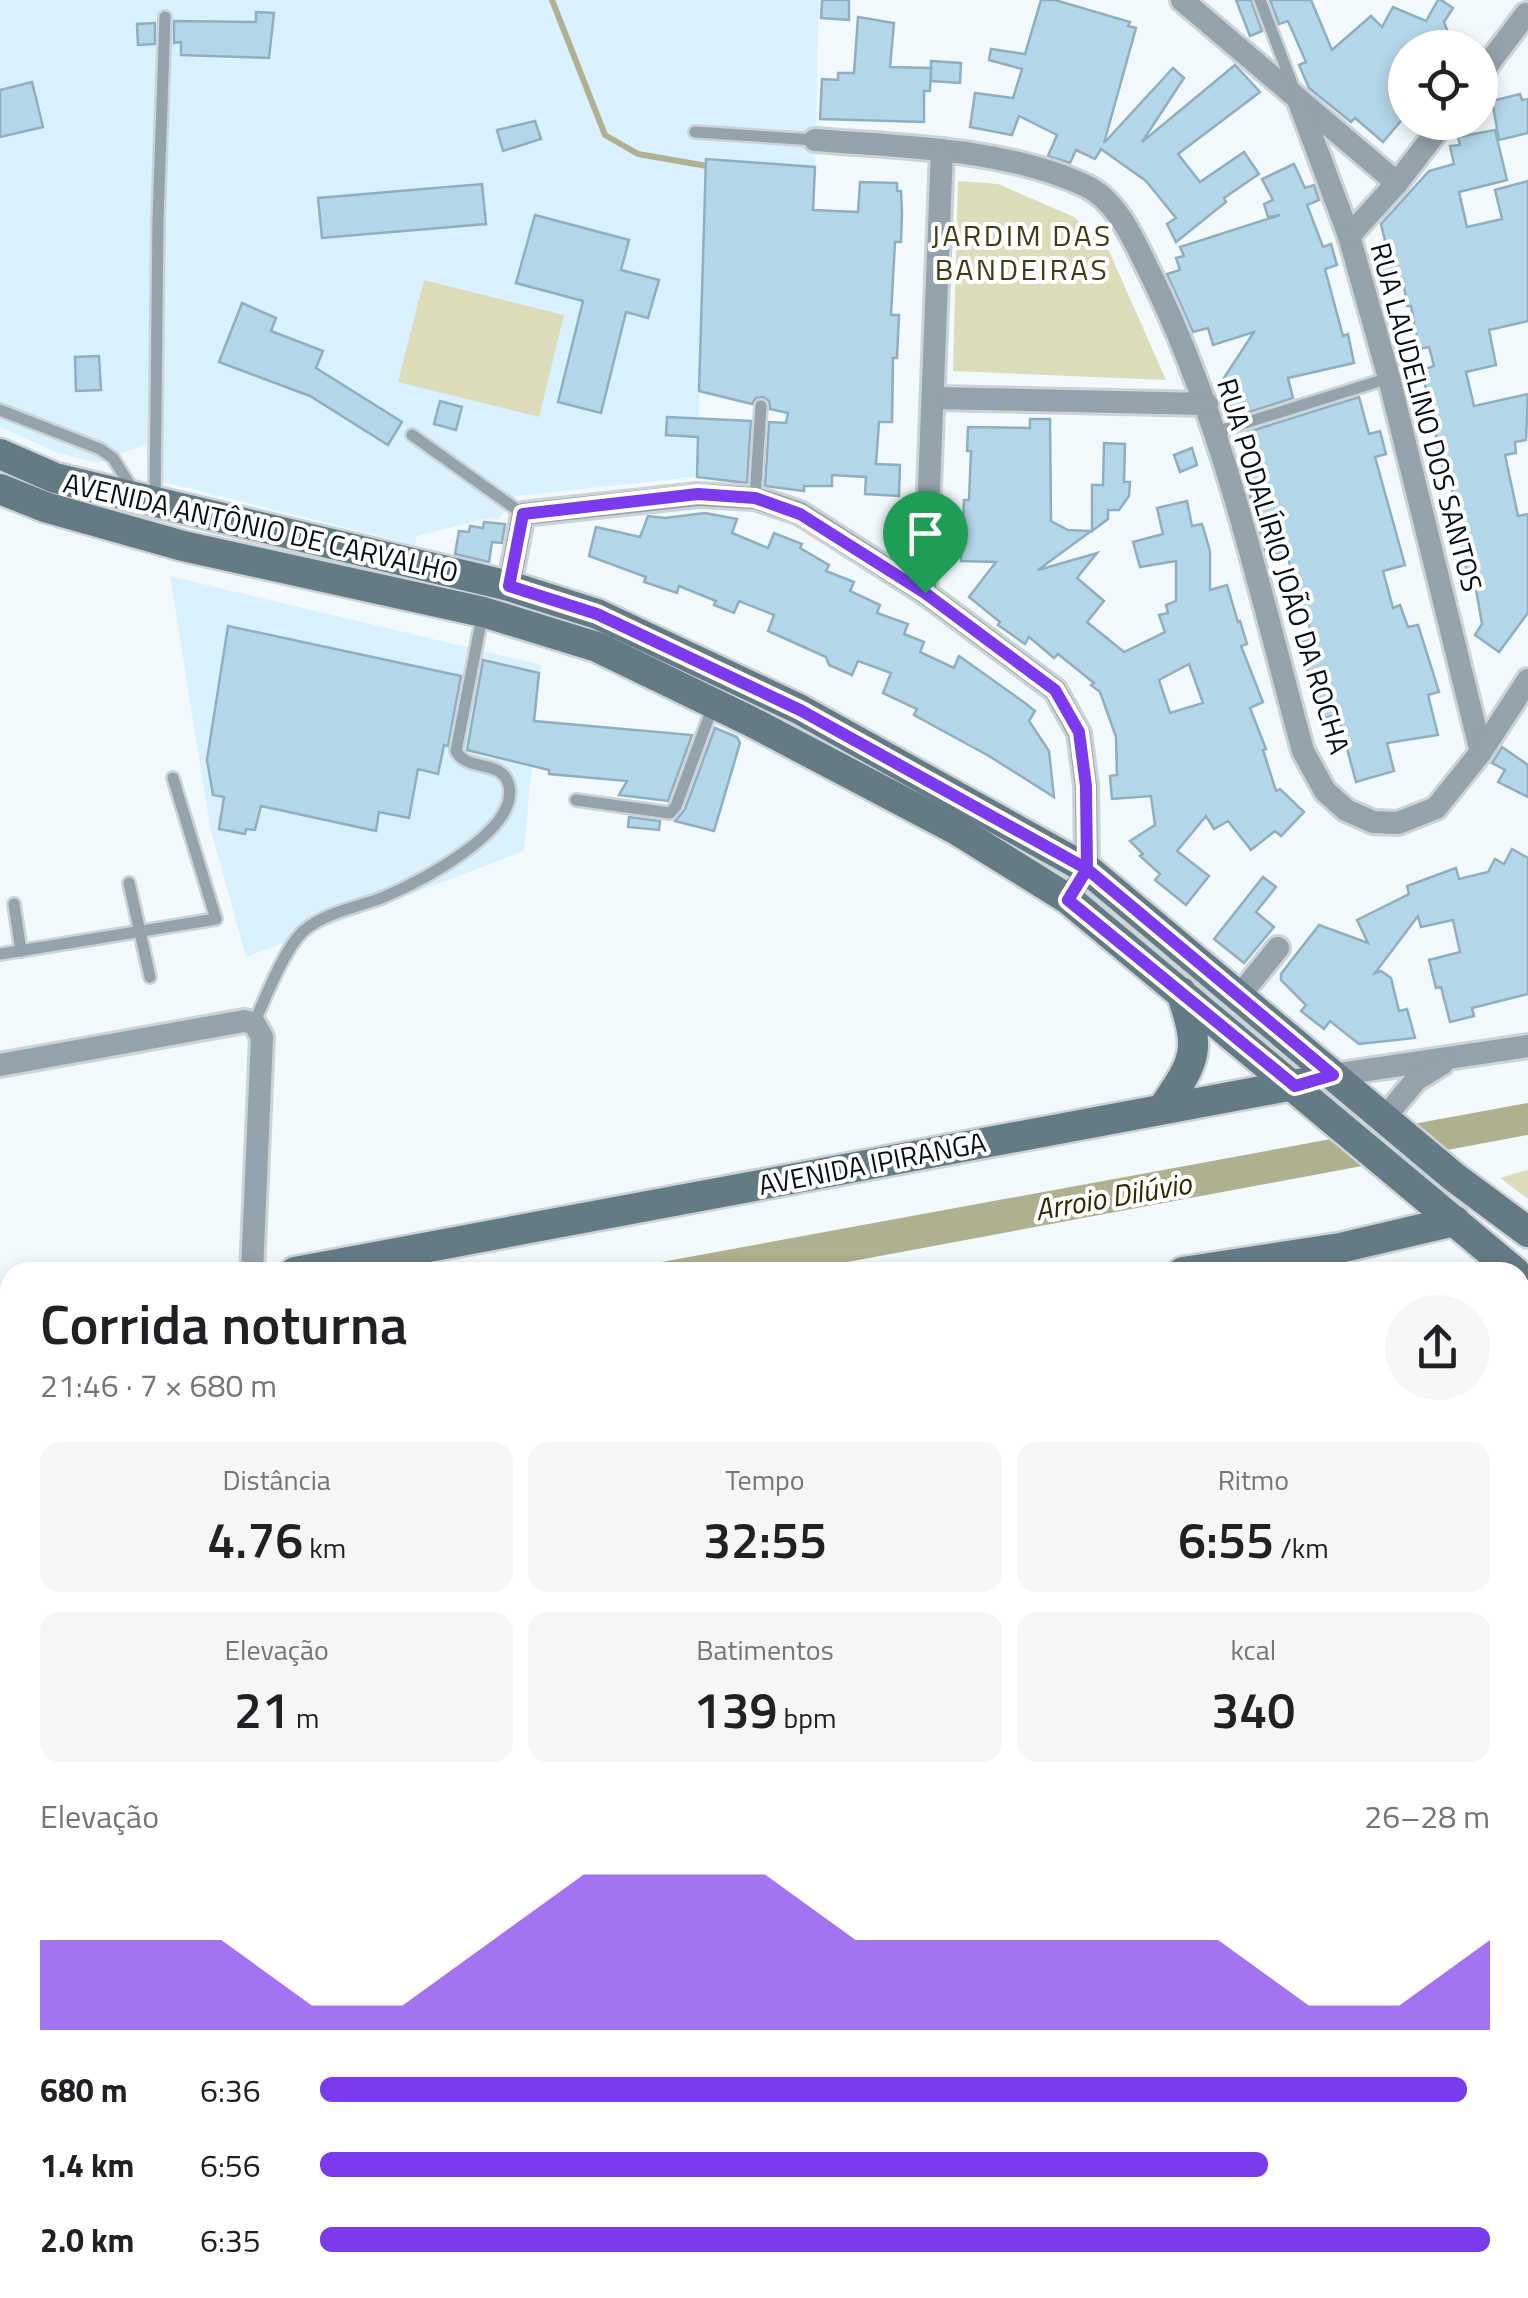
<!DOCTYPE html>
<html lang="pt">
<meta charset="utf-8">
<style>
body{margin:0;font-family:"Titillium Web",sans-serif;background:#f6f6f6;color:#202124;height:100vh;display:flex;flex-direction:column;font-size:38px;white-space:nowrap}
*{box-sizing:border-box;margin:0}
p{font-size:32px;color:#757577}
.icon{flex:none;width:55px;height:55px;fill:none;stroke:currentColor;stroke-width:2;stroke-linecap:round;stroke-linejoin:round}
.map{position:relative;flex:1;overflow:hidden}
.panel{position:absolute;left:0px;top:1262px;width:1530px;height:1038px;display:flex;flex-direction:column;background:#fff;border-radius:30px 30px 0 0;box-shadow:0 5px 15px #0003}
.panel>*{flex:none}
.controls{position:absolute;left:1388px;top:30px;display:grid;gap:20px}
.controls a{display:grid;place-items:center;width:110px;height:110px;border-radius:50%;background:#fff;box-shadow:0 5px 15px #0003;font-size:50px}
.pin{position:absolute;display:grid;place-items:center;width:85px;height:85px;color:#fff;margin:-102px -42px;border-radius:50% 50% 50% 0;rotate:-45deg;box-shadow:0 0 10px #0007}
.pin .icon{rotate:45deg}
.round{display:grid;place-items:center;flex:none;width:105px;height:105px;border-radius:52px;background:#f6f6f6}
.headline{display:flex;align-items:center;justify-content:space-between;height:170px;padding:0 40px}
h1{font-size:55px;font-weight:600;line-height:75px}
.figures{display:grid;grid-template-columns:repeat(3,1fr);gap:15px;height:170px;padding:10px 40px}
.figures div{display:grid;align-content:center;border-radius:20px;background:#f6f6f6;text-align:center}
.figures b{font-size:50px;font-weight:600}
.figures small{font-size:28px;font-weight:400}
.figures p{font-size:28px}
.chart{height:280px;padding:20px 40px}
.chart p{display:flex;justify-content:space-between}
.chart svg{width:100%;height:180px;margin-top:10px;fill:#7c3aed;opacity:.7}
ul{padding:0 40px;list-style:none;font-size:32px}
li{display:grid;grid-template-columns:160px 120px 1fr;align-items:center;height:75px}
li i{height:25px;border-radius:12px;background:#7c3aed}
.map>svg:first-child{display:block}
.built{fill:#d9f1fe}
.green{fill:#dcdcbb}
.water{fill:#afb08f}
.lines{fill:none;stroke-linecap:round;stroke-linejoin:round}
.stream{stroke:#afb08f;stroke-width:6}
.building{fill:#b4d6e9;stroke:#90aebf;stroke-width:2.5;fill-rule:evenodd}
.lane-casing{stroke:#ccd3d7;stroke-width:16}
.street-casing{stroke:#ccd3d7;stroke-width:28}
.secondary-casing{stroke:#ccd3d7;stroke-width:35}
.lane{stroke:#94a2ab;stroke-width:11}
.street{stroke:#94a2ab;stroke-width:22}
.secondary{stroke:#647a85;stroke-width:30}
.route-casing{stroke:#fff;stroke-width:20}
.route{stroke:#7c3aed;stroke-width:12}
.labels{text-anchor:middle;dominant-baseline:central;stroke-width:8;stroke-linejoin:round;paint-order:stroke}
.street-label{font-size:28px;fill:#040e13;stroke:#fff}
.neighbourhood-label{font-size:30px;letter-spacing:2.5px;fill:#3e3d14;stroke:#fff}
.water-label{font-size:30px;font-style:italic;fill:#2c2b00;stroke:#fff}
</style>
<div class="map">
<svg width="1528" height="2298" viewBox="0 0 1528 2298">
<rect width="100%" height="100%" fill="#f2f9fc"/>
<g class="built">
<path d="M 0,0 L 819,0 L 815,167 L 706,160 L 697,477 L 515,496 L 498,520 L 484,519 L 417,536 L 415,545 L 148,478 L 146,444 L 98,463 L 58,453 L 0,427 Z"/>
<path d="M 170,576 L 541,665 L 524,851 L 246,957 L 210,827 Z"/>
</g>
<g class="green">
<path d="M 958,181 L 998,184 L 1074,217 L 1109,251 L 1166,380 L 953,371 Z"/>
<path d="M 424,280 L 564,315 L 539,417 L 398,382 Z"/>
<path d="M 1528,1170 L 1528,1199 L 1500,1178 Z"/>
<path d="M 10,2026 L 10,2290 L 254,2290 L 255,2298 L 0,2298 L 0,2032 Z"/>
<path d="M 1126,2290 L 1253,2290 L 1255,2298 L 1082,2298 Z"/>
</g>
<path class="water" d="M 1528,1103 L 1528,1135 L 794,1272 L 607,1272 Z"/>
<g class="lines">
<path class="stream" d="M 552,0 L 605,135 L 638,154 L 713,167"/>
</g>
<g class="building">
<path d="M 822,0 L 849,0 L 849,20 L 821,18 Z"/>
<path d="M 1041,0 L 1055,0 L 1130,22 L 1128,26 L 1136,28 L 1104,143 L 1173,68 L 1184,78 L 1142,142 L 1235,65 L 1260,92 L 1178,154 L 1200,182 L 1244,152 L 1259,174 L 1224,198 L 1226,202 L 1176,242 L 1167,224 L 1176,218 L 1146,181 L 1101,149 L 1095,159 L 1076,150 L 1070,163 L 1048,156 L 1057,135 L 1019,116 L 1012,135 L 970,127 L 975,93 L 1013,98 L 1022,69 L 989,60 L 991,49 L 1025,54 Z"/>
<path d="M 1236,0 L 1251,0 L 1262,31 L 1250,36 Z"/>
<path d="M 1270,0 L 1311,0 L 1332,50 L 1371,16 L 1382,27 L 1393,7 L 1426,21 L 1438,0 L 1441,0 L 1453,8 L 1444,22 L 1454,48 L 1405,48 L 1405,116 L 1383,142 L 1355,118 L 1351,122 L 1309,88 L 1299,65 L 1306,62 L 1288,21 L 1279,24 Z"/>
<path d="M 256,12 L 274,13 L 269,58 L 181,55 L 181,42 L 174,43 L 174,21 L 256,22 Z"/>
<path d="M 858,17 L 894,23 L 890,67 L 931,68 L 930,91 L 924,91 L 924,122 L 820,119 L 822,79 L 838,80 L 838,73 L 854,73 Z"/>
<path d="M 155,23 L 155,44 L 138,45 L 137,24 Z"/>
<path d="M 931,61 L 961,63 L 960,83 L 931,81 Z"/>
<path d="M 32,82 L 43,127 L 0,137 L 0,90 Z"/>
<path d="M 1520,94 L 1522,100 L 1528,99 L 1528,133 L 1499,140 L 1492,101 Z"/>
<path d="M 535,121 L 541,139 L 503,151 L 497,130 Z"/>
<path d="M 1495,130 L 1507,180 L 1459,192 L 1467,227 L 1502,219 L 1495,190 L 1528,181 L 1528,321 L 1489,330 L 1496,365 L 1466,372 L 1474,406 L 1528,394 L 1526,440 L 1515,442 L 1516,453 L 1505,455 L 1518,516 L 1528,514 L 1528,613 L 1499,652 L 1475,635 L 1482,624 L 1473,572 L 1467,573 L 1449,473 L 1444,474 L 1422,370 L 1434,366 L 1429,347 L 1419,349 L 1411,306 L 1407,306 L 1403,279 L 1381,282 L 1376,264 L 1390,261 L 1381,224 L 1429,171 L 1454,164 L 1450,146 L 1460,145 L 1458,137 Z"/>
<path d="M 706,159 L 815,167 L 813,210 L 858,212 L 860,182 L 897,183 L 897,191 L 901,191 L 902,213 L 901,242 L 895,242 L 891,315 L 899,315 L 897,358 L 893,358 L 892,422 L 879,422 L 876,464 L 900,465 L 899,496 L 865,494 L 866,477 L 832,475 L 832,486 L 804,486 L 804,491 L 765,486 L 769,422 L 786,423 L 788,413 L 770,409 L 769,401 L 763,397 L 756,398 L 752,404 L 699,391 Z"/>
<path d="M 1294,164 L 1305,188 L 1314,185 L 1319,200 L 1307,205 L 1323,247 L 1331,244 L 1337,265 L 1325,269 L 1343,336 L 1348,334 L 1354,363 L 1288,378 L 1293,398 L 1243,414 L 1230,406 L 1222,381 L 1254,332 L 1213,345 L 1208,328 L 1193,332 L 1167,274 L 1180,270 L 1176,258 L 1184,256 L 1180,247 L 1280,215 L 1268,217 L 1264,204 L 1273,200 L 1262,179 Z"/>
<path d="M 482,184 L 486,224 L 322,238 L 318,198 Z"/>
<path d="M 535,215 L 629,240 L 621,270 L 659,280 L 648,318 L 626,312 L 601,413 L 558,402 L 583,301 L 516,283 Z"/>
<path d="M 242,303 L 276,318 L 271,331 L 323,351 L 316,368 L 402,422 L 388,445 L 310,396 L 219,362 Z"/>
<path d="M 99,356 L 101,390 L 76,391 L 75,357 Z"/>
<path d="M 1359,397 L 1369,434 L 1380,431 L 1386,454 L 1375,457 L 1405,565 L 1383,571 L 1393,608 L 1400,605 L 1408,627 L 1418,625 L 1439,692 L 1428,695 L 1438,735 L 1387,743 L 1394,771 L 1356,782 L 1338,715 L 1320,719 L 1300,642 L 1312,638 L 1299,581 L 1295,582 L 1286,552 L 1267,557 L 1243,471 L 1258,467 L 1248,432 Z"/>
<path d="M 440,401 L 462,407 L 456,430 L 434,424 Z"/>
<path d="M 667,417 L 751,421 L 747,483 L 697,477 L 698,437 L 666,435 Z"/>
<path d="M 1030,419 L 1050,419 L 1051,521 L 1068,530 L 1091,531 L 1038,570 L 1097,553 L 1077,578 L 1104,601 L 1087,622 L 1124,652 L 1165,632 L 1159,615 L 1168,613 L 1166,605 L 1176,601 L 1176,561 L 1140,567 L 1133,542 L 1163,534 L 1157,508 L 1187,501 L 1192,526 L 1202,524 L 1210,551 L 1210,590 L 1227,585 L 1238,622 L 1240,621 L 1247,644 L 1241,646 L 1263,702 L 1250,708 L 1266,749 L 1263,750 L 1276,791 L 1280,789 L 1304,812 L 1281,836 L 1275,831 L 1251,850 L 1228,821 L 1214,829 L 1206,816 L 1177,851 L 1209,876 L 1186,905 L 1155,880 L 1160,874 L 1140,856 L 1143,854 L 1130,841 L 1155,825 L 1151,796 L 1112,799 L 1110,776 L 1117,775 L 1116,737 L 1100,692 L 1091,685 L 1094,683 L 1058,654 L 1054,658 L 1029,637 L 1025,644 L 998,625 L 1000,622 L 969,597 L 996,562 L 961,561 L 964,500 L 969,500 L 971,451 L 967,451 L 968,427 L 1030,428 ZM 1189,664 L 1203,703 L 1170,713 L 1159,680 Z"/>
<path d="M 1104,443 L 1125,444 L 1124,482 L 1130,482 L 1129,496 L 1119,510 L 1108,510 L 1108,519 L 1092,531 L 1092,485 L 1103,485 Z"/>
<path d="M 1192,448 L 1197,465 L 1180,472 L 1174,455 Z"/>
<path d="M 705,513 L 737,519 L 732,533 L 768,548 L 774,533 L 802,544 L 800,548 L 829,565 L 826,571 L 854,582 L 850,591 L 880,605 L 877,613 L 908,624 L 904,634 L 924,642 L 920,652 L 954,668 L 959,656 L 1025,703 L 1035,711 L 1029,721 L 1049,751 L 1054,797 L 989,756 L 914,715 L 917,709 L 883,693 L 891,673 L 858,661 L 852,675 L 829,665 L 826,657 L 768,631 L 774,615 L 739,601 L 734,613 L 714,605 L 716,601 L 679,586 L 677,593 L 644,582 L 646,577 L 589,556 L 596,527 L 640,537 L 648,516 L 665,518 Z"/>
<path d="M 484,522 L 505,524 L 502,543 L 492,542 L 489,562 L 455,554 L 459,531 L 469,532 L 470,526 L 483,528 Z"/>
<path d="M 228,626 L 461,676 L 448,746 L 444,745 L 438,774 L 418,769 L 409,818 L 379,812 L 376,831 L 261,806 L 255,830 L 246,829 L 245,834 L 219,829 L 224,797 L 213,795 L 207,760 Z"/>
<path d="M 483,660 L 539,673 L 534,721 L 692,735 L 668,801 L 619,795 L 627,781 L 549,774 L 549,770 L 467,750 Z"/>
<path d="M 715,728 L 737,737 L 740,743 L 714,831 L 675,821 L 685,809 Z"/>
<path d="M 1502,747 L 1528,765 L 1528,797 L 1498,782 L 1505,770 L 1492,763 Z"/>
<path d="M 629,817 L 660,821 L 659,830 L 628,827 Z"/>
<path d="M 1512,849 L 1528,858 L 1528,994 L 1472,1008 L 1474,1016 L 1450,1022 L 1441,987 L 1436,988 L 1429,960 L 1460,952 L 1453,920 L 1421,927 L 1418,916 L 1375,973 L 1381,971 L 1391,978 L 1399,1011 L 1407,1009 L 1415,1038 L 1359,1044 L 1330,1021 L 1324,1029 L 1301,1011 L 1306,1005 L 1281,980 L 1281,974 L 1319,925 L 1368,943 L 1357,920 L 1409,894 L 1407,886 L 1456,868 L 1459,879 L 1488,872 L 1495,859 L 1504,864 Z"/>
<path d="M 1263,877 L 1276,887 L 1256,912 L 1274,927 L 1244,963 L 1214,939 Z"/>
</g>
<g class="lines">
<defs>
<g id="lane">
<path d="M 1260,0 L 1294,89"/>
<path d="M 695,132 L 815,140"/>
<path d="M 0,410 L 100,449 L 113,458 L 134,492"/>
<path d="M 1216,432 L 1389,378"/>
<path d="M 412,435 L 523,514"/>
<path d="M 755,498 L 761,406"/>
<path d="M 155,499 L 158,219 L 165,17"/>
<path d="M 576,800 L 670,813 L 676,806 L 713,706"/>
<path d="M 129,883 L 150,977"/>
<path d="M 14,904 L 21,951"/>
<path d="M 0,954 L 216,919 L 173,778"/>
<path d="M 254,1023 C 265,999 286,944 306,929 C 327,912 359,907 384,897 C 419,882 519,831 509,786 C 503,758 468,773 456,751 L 483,612"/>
</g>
<g id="street">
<path d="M 1182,0 L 1397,183"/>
<path d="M 1480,75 L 1526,14"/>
<path d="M 1299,102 L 1349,236 L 1389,378 L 1481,752"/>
<path d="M 815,140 C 901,147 1004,148 1084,185 C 1118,200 1135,243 1151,275 C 1225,425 1259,590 1303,751 L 1325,791 L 1346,810 L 1373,822 L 1398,823 L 1436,808 L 1481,752 L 1528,680"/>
<path d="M 1349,236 L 1397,183 L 1444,122"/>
<path d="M 933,398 L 1207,404"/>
<path d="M 509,586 L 523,514 L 698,495 L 755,498 L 800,513 L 925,593 L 1055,690 L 1079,733 L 1086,786 L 1087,869 L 1068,899"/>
<path d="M 925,593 L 942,150"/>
<path d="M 1240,995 L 1278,948"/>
<path d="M 0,1065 L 244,1021 L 254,1023 L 262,1037 L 252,1272"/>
<path d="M 1333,1075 L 1528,1046"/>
<path d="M 1385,1117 L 1416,1080 L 1442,1064"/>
<path d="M 0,1747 L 10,1744"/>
<path d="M 1520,1955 L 1528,1953"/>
<path d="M 1520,2200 L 1528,2198"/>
<path d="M 280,2290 L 282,2298"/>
<path d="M 783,2290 L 785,2298"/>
<path d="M 1278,2290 L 1280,2298"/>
<path d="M 972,2298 L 1016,2290"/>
<path d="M 1327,2298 L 1332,2290"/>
</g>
<g id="secondary">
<path d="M 0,454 L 55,478 L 509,586 L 597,614 L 799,709 L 1087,869 L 1454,1177 L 1528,1232"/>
<path d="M 0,489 L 45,507 L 183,546 L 483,612 L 597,647 L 750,721 L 957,830 L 1068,899 L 1515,1272"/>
<path d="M 1163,1108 C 1197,1058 1201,1051 1181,992"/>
<path d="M 295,1272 L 1304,1083"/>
<path d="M 1183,1272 L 1340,1248 L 1455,1221"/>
<path d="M 0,1334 L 10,1332"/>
<path d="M 0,1487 L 10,1485"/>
<path d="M 1520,1707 L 1528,1705"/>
<path d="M 0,2008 L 10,2005"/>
</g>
</defs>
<use href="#lane" class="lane-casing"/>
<use href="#street" class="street-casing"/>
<use href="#secondary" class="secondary-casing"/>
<use href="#lane" class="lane"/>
<use href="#street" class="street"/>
<use href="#secondary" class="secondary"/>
</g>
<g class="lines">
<defs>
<path id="route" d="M 925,593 L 800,514 L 755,498 L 698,494 L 523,514 L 509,586 L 597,614 L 800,710 L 1087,869 L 1068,900 L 1295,1086 L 1333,1075 L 1087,869 L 1086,786 L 1079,732 L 1055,690 L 925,593"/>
</defs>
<use href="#route" class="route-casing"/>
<use href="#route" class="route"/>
</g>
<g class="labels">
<g class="street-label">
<text transform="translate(1427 417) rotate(75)">RUA LAUDELINO DOS SANTOS</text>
<text transform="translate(261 527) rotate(13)">AVENIDA ANTÔNIO DE CARVALHO</text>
<text transform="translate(1284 566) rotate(73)">RUA PODALÍRIO JOÃO DA ROCHA</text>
<text transform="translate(872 1163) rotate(-11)">AVENIDA IPIRANGA</text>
</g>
<g class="neighbourhood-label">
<text x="1022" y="235">JARDIM DAS<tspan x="1022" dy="34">BANDEIRAS</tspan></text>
</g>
<g class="water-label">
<text transform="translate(1113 1196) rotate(-10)">Arroio Dilúvio</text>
</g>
</g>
</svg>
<div class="controls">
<a><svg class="icon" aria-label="locate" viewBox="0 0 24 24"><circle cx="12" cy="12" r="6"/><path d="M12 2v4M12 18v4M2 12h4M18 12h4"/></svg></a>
</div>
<div class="pin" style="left:925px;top:593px;background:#1e9e55"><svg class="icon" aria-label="arrive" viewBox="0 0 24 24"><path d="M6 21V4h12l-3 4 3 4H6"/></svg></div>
<section class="panel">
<div class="headline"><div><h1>Corrida noturna</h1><p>21:46 · 7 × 680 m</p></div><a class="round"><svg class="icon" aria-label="share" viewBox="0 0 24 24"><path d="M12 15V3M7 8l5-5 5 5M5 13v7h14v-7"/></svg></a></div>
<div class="figures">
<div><p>Distância</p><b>4.76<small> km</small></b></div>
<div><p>Tempo</p><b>32:55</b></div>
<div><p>Ritmo</p><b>6:55<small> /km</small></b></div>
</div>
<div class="figures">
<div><p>Elevação</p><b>21<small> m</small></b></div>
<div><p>Batimentos</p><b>139<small> bpm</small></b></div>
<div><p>kcal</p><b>340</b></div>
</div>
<div class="chart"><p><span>Elevação</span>26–28 m</p>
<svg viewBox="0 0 160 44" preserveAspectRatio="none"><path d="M0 44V22L10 22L20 22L30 38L40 38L50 22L60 6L70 6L80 6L90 22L100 22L110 22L120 22L130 22L140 38L150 38L160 22V44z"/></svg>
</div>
<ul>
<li><b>680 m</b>6:36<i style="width:98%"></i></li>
<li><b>1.4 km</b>6:56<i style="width:81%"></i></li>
<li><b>2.0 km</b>6:35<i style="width:100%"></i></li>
</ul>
</section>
</div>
